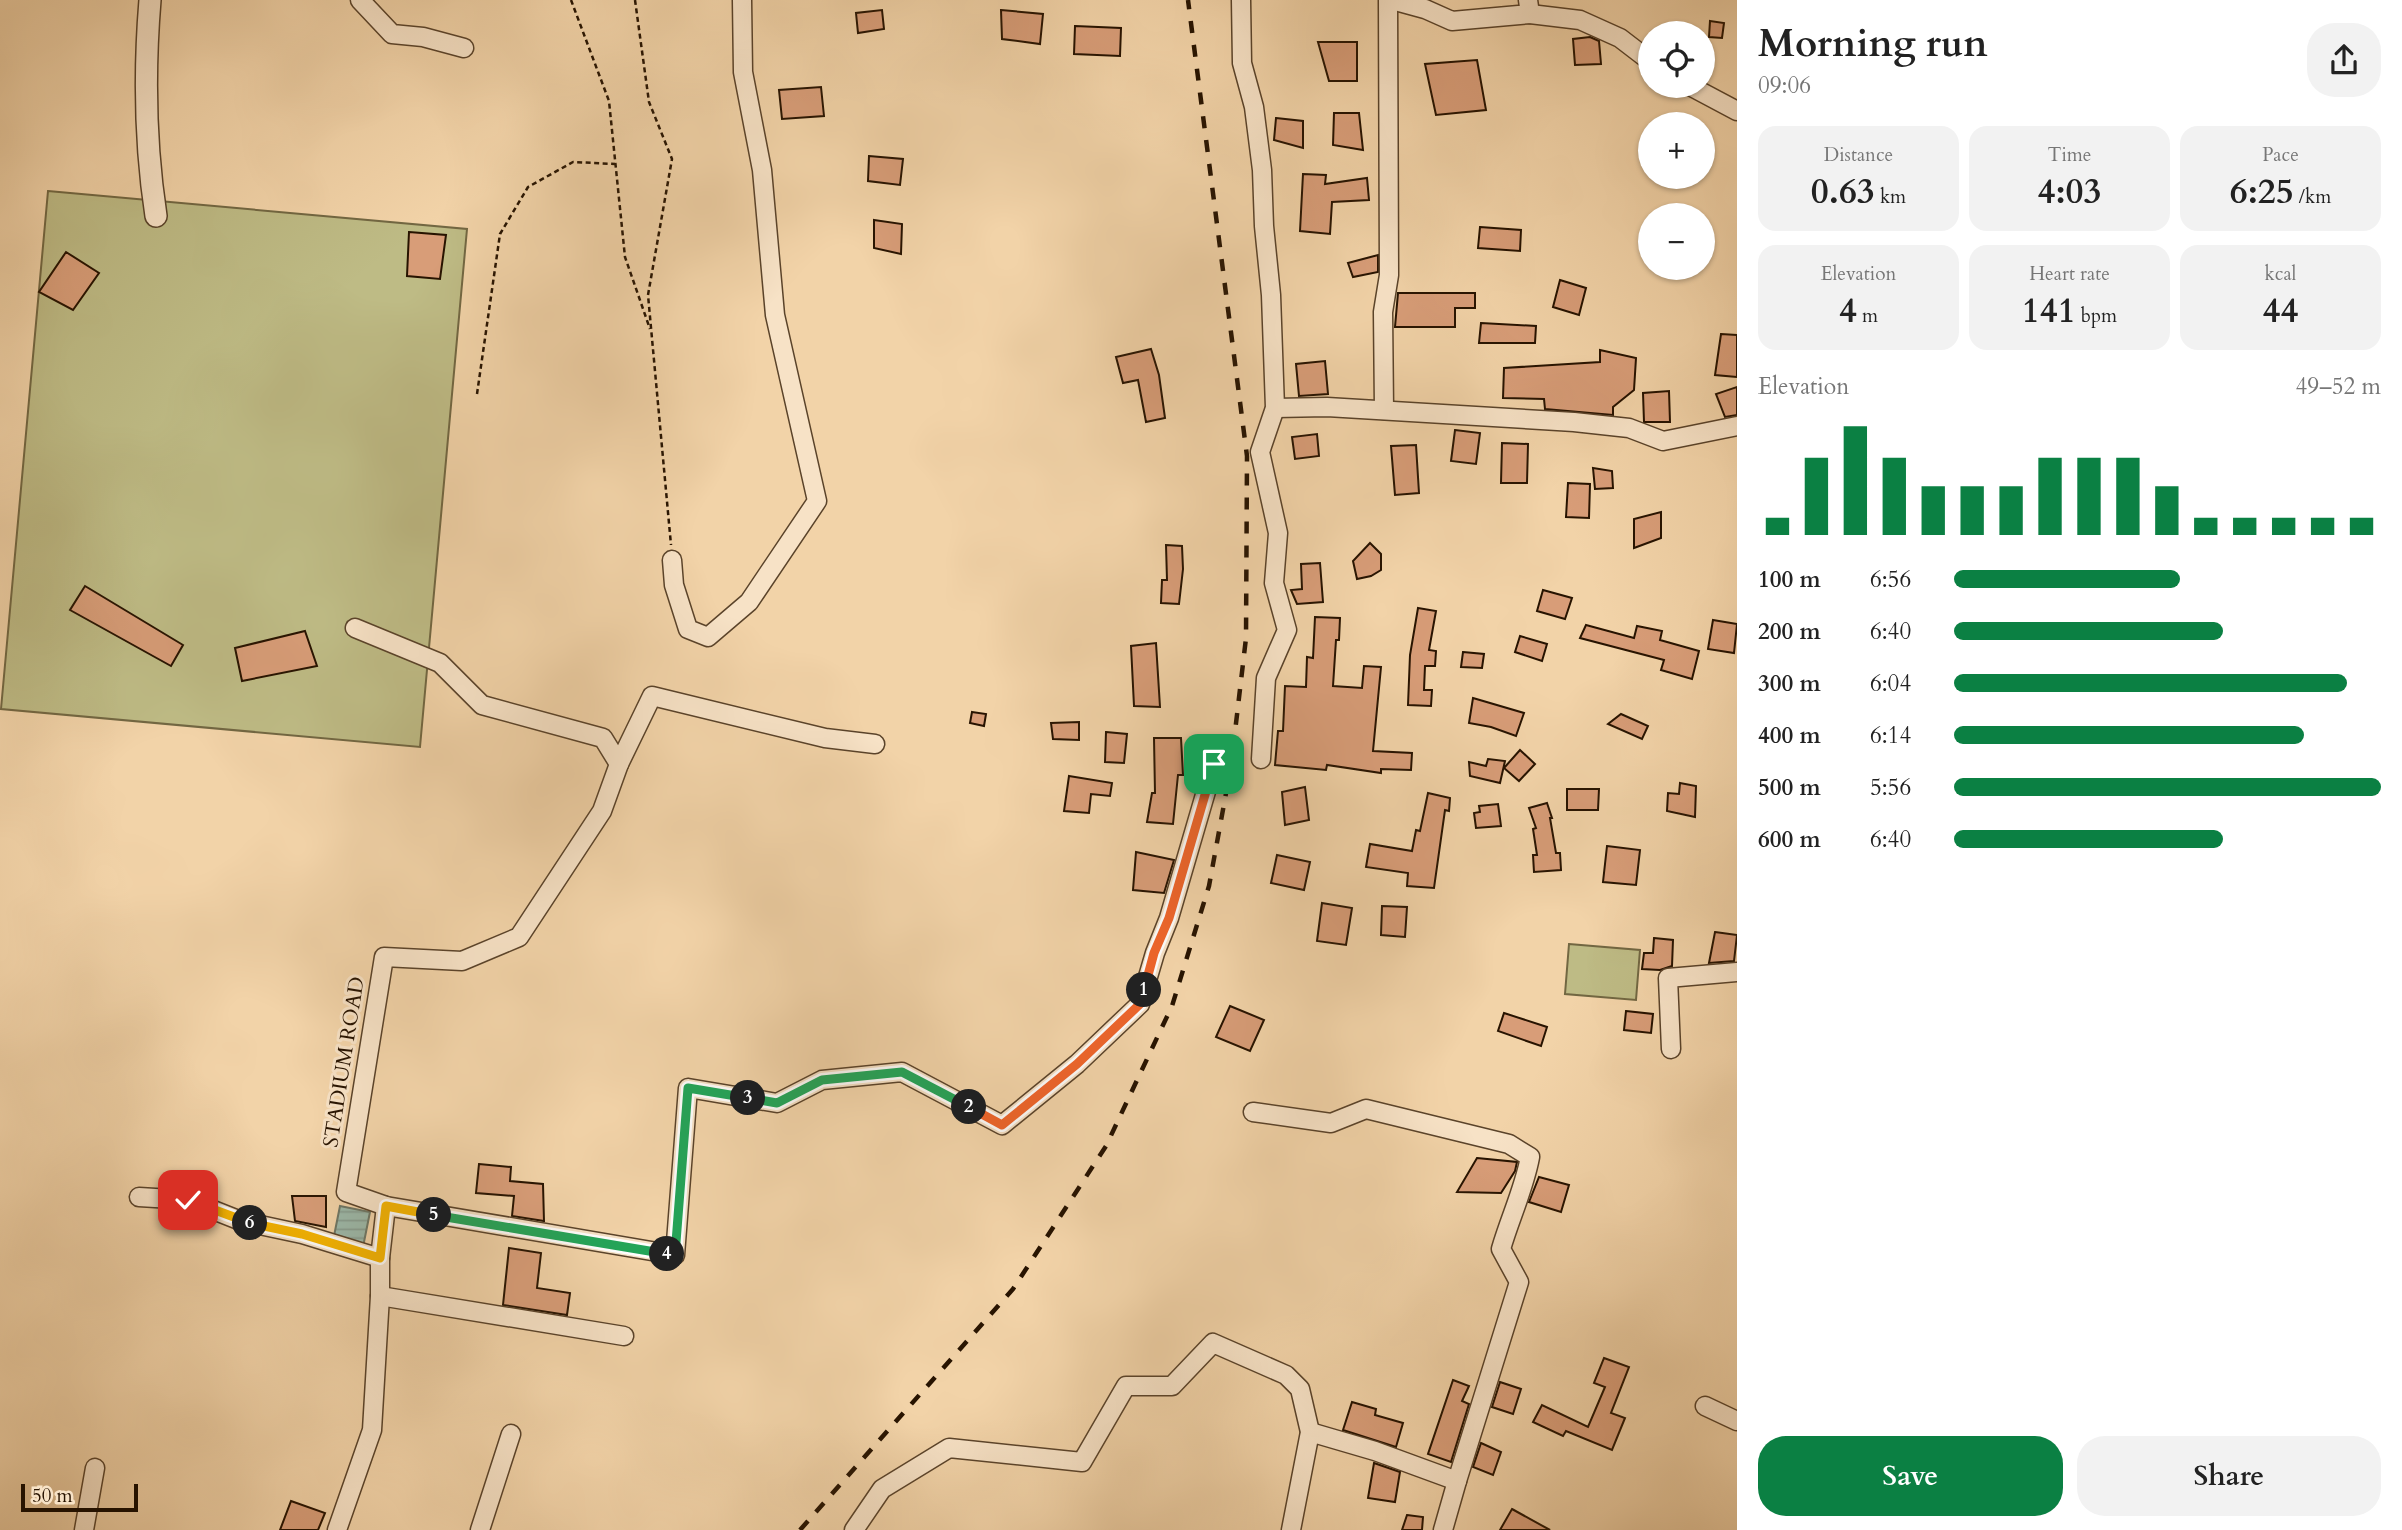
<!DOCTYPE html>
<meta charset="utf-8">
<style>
body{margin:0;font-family:Cardo,serif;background:#f2f2f2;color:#222;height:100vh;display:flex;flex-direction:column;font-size:26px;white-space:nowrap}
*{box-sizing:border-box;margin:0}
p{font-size:23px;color:#767676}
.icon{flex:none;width:38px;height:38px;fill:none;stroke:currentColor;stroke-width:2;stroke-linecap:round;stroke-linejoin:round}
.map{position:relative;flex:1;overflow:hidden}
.details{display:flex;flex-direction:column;background:#fff;width:665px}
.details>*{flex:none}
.controls{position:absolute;left:1638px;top:21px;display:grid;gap:14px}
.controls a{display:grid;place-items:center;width:77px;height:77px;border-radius:50%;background:#fff;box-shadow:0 2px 5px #0004;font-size:35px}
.scale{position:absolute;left:21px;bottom:18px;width:117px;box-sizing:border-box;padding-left:7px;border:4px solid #271300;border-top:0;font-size:19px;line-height:24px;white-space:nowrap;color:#271300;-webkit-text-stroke:5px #f7e2c6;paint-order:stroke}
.pin{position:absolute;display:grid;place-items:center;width:60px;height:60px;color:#fff;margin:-30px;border-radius:14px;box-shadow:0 4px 10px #0006}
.km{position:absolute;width:35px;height:35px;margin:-18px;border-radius:50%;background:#222;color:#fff;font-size:19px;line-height:35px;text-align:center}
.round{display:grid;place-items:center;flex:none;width:74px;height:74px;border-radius:28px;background:#f2f2f2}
.headline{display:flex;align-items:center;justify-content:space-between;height:119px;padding:0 21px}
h1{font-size:38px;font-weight:700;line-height:52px}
.figures{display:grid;grid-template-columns:repeat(3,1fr);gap:10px;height:119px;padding:7px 21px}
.figures div{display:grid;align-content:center;border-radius:18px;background:#f2f2f2;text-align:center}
.figures b{font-size:35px;font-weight:700}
.figures small{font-size:19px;font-weight:400}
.figures p{font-size:19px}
.chart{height:196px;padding:14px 21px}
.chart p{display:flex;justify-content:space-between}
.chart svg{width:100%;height:126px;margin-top:7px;stroke:#0b8043;stroke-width:6}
.cta{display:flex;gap:14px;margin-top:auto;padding:14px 21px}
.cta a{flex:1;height:80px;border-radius:28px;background:#0b8043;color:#fff;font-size:28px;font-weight:700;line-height:80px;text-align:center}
.cta a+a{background:#f2f2f2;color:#222}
ul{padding:0 21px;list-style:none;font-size:23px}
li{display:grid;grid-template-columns:112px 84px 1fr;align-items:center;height:52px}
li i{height:18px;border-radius:9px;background:#0b8043}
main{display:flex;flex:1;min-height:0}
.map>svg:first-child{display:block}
.pitch{fill:#bebb85;stroke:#726742;stroke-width:2}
.water{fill:url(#water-rules);stroke:#6d7665;stroke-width:2}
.building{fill:#d89d78;stroke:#271300;stroke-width:2}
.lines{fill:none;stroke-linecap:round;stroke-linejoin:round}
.minor-casing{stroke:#5a432a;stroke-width:21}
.tertiary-casing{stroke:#5a432a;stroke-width:24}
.path{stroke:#271300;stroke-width:2.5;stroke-dasharray:5 3.5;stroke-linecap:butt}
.minor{stroke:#f7e2c6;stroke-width:18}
.tertiary{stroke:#f7e2c6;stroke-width:21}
.rail{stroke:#271300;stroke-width:4.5;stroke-dasharray:12 12;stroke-linecap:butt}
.split-1-casing{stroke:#fff;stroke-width:14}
.split-2-casing{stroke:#fff;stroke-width:14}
.split-3-casing{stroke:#fff;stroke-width:14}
.split-4-casing{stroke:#fff;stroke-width:14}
.split-5-casing{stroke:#fff;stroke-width:14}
.split-6-casing{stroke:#fff;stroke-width:14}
.split-7-casing{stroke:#fff;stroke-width:14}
.split-1{stroke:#f0652b;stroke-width:9}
.split-2{stroke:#f0652b;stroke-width:9}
.split-3{stroke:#22a559;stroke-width:9}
.split-4{stroke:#22a559;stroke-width:9}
.split-5{stroke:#22a559;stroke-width:9}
.split-6{stroke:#f5b400;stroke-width:9}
.split-7{stroke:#f5b400;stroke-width:9}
.labels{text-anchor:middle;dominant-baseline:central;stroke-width:6;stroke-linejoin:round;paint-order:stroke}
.street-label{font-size:21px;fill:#271300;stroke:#f7e2c6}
</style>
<main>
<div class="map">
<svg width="1737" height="1530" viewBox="0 0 1737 1530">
<defs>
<pattern id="water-rules" width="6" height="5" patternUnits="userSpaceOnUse" patternTransform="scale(1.75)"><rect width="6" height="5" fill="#9bb8a9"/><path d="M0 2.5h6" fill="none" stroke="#869d90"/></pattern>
</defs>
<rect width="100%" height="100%" fill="#f2d3a8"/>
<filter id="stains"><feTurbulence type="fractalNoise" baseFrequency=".00286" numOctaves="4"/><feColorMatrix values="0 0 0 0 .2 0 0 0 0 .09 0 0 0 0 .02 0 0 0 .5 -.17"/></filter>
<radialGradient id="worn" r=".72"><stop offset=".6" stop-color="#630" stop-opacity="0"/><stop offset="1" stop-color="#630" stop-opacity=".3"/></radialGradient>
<g class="pitch">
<path d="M 48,191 L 467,229 L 420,747 L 1,709 Z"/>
<path d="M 1569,944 L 1640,950 L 1636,1000 L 1565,994 Z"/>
</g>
<path class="water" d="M 340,1206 L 370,1212 L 363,1247 L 333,1241 Z"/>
<g class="building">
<path d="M 882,10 L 884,29 L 858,33 L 856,13 Z"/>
<path d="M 1001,10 L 1043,14 L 1040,44 L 1002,39 Z"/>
<path d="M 1710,21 L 1724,23 L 1722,38 L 1709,37 Z"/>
<path d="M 1075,26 L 1121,28 L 1120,56 L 1074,54 Z"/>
<path d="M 1590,37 L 1599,41 L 1601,64 L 1575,65 L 1573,39 Z"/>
<path d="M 1318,42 L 1357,42 L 1357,81 L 1329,81 Z"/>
<path d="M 1477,60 L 1486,110 L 1436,115 L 1425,64 Z"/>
<path d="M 821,87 L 824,116 L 782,119 L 779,90 Z"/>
<path d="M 1334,113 L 1359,113 L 1363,150 L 1333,145 Z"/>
<path d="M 1276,118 L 1303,121 L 1303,148 L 1274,140 Z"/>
<path d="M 869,156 L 903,159 L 900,185 L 868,181 Z"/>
<path d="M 1303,174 L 1326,175 L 1325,184 L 1367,178 L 1369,200 L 1332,202 L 1330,234 L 1300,231 Z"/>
<path d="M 874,220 L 902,224 L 901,254 L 874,248 Z"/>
<path d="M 1480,227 L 1521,230 L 1520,251 L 1478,248 Z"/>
<path d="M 409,232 L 446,235 L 440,279 L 407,276 Z"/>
<path d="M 66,252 L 99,273 L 73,310 L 39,292 Z"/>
<path d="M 1378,255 L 1378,272 L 1353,277 L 1348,263 Z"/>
<path d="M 1560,280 L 1586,288 L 1579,315 L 1553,307 Z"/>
<path d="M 1398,293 L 1475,293 L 1475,308 L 1455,308 L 1455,327 L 1395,327 Z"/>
<path d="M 1481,323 L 1536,326 L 1535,343 L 1479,343 Z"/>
<path d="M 1721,334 L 1737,335 L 1737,377 L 1715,375 Z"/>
<path d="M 1151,349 L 1159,375 L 1165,418 L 1146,422 L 1138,380 L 1123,383 L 1116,357 Z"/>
<path d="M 1600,350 L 1636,358 L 1634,390 L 1613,407 L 1613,415 L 1545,409 L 1544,399 L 1503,398 L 1504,368 L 1600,362 Z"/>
<path d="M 1325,361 L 1328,394 L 1299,396 L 1296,364 Z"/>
<path d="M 1737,387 L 1737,415 L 1725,417 L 1716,394 Z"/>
<path d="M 1669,391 L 1670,422 L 1644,422 L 1643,393 Z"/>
<path d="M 1455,430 L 1480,433 L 1476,464 L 1451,461 Z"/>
<path d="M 1317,434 L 1319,456 L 1295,459 L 1292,437 Z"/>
<path d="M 1502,443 L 1528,444 L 1527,483 L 1501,483 Z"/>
<path d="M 1416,445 L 1419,493 L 1395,495 L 1391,446 Z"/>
<path d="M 1593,468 L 1612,471 L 1613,488 L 1595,489 Z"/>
<path d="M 1568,483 L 1590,484 L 1589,518 L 1566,517 Z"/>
<path d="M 1661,512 L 1661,538 L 1634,548 L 1634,519 Z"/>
<path d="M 1370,543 L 1381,554 L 1381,570 L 1371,576 L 1357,579 L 1353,561 Z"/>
<path d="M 1166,545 L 1182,546 L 1183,569 L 1179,604 L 1161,603 L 1162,580 L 1167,580 Z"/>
<path d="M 1320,563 L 1323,602 L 1297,604 L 1291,590 L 1302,589 L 1301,564 Z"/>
<path d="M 85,586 L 183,645 L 171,666 L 70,610 Z"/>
<path d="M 1543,590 L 1572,598 L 1565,619 L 1537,611 Z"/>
<path d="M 1418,608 L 1436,611 L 1429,650 L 1436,651 L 1435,666 L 1425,666 L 1424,690 L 1432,690 L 1431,706 L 1408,705 L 1410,655 Z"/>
<path d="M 1315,617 L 1340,618 L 1339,640 L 1336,640 L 1333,686 L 1362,688 L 1364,666 L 1381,667 L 1373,751 L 1412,753 L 1411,770 L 1381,769 L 1381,773 L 1327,765 L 1326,770 L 1275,765 L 1278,731 L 1283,731 L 1285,686 L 1306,687 L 1307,657 L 1313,658 Z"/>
<path d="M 1713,620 L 1737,624 L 1734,653 L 1708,649 Z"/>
<path d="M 1586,625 L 1634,638 L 1637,626 L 1662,631 L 1660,640 L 1699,651 L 1692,679 L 1661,670 L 1664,660 L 1580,638 Z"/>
<path d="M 305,631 L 317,666 L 242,681 L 235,648 Z"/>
<path d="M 1520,636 L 1547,644 L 1542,661 L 1515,652 Z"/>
<path d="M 1156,643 L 1160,707 L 1134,706 L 1131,646 Z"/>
<path d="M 1463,652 L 1484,654 L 1482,668 L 1461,667 Z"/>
<path d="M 1473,698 L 1524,713 L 1516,736 L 1491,727 L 1469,723 Z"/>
<path d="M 972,712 L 986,714 L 984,726 L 970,723 Z"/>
<path d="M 1621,714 L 1648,726 L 1642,739 L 1608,724 Z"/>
<path d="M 1079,722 L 1079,740 L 1053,739 L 1051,723 Z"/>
<path d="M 1106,732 L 1127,734 L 1124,763 L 1105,762 Z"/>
<path d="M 1154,738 L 1181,738 L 1183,775 L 1178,775 L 1173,824 L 1147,822 L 1152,793 L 1155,793 Z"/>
<path d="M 1520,750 L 1535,764 L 1519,781 L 1504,768 Z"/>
<path d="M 1488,759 L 1505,761 L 1500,783 L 1470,776 L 1469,762 L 1486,766 Z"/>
<path d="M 1069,776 L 1112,783 L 1110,796 L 1091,794 L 1089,813 L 1064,811 Z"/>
<path d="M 1680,783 L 1696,786 L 1695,817 L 1667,811 L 1668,793 L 1679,794 Z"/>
<path d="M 1305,787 L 1309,820 L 1285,825 L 1282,792 Z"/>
<path d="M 1567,789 L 1599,789 L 1598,810 L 1567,810 Z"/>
<path d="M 1428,793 L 1450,798 L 1449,811 L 1445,810 L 1434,888 L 1407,886 L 1408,873 L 1366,867 L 1370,844 L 1412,851 L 1416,830 L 1420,831 Z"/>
<path d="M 1547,803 L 1552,818 L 1550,818 L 1556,853 L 1560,853 L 1561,870 L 1534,872 L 1533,855 L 1537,855 L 1533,829 L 1536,828 L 1529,808 Z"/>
<path d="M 1498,804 L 1501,826 L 1476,828 L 1474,813 L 1480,812 L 1479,806 Z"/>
<path d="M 1607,846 L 1640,850 L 1636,885 L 1603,882 Z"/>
<path d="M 1136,852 L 1174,860 L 1164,893 L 1133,890 Z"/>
<path d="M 1277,855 L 1310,862 L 1304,890 L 1271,883 Z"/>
<path d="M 1322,903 L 1352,908 L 1346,945 L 1317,941 Z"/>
<path d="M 1382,906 L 1407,907 L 1405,937 L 1381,935 Z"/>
<path d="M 1715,932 L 1737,935 L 1734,961 L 1709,963 Z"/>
<path d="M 1654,938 L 1673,940 L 1672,966 L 1660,970 L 1642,969 L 1644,953 L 1653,953 Z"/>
<path d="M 1230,1006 L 1264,1020 L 1250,1051 L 1216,1037 Z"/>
<path d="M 1626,1011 L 1653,1014 L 1651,1033 L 1624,1030 Z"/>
<path d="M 1504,1013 L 1547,1027 L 1541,1046 L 1498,1031 Z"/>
<path d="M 1477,1158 L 1517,1162 L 1515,1171 L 1501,1193 L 1457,1192 Z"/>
<path d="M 479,1164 L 511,1167 L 510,1181 L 543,1184 L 544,1221 L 512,1216 L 514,1196 L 476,1193 Z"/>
<path d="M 1539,1177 L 1569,1185 L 1561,1212 L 1529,1202 Z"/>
<path d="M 292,1196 L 326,1196 L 326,1227 L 295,1221 Z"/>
<path d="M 509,1248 L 541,1253 L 537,1288 L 570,1293 L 567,1315 L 503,1305 Z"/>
<path d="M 1604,1358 L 1629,1367 L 1611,1413 L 1625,1418 L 1612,1450 L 1566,1431 L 1563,1436 L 1533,1422 L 1542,1405 L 1588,1427 L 1605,1387 L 1594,1383 Z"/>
<path d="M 1453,1380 L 1469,1386 L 1462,1401 L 1469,1404 L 1451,1462 L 1428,1454 Z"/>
<path d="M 1500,1382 L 1521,1389 L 1513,1414 L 1492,1407 Z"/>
<path d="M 1352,1402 L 1376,1409 L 1375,1415 L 1403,1423 L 1396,1447 L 1343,1430 Z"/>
<path d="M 1481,1443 L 1501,1452 L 1493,1475 L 1473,1467 Z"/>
<path d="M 1374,1463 L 1400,1472 L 1395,1502 L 1368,1498 Z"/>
<path d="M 291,1501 L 325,1513 L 318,1530 L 280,1530 Z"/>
<path d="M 1512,1509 L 1550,1530 L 1500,1530 Z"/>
<path d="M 1407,1515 L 1423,1517 L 1422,1530 L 1402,1530 Z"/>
</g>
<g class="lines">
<defs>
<g id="minor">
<path d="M 360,0 L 392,34 L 423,37 L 464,48"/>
<path d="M 1241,0 L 1242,63 L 1254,107 L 1262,170 L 1264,226 L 1271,295 L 1275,408 L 1260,452 L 1278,533 L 1274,583 L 1287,630 L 1266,678 L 1261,759"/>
<path d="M 1392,0 L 1425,9 L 1452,21 L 1530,14 L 1528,0"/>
<path d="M 1530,14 L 1580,20 L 1620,38 L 1650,61"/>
<path d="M 1690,86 L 1737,111"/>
<path d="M 1275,408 L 1327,407 L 1574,422 L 1629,428 L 1663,441 L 1737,426"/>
<path d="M 1384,410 L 1383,312 L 1389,275 L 1388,0"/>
<path d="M 672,560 L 674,585 L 688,629 L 708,637 L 749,602 L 817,501 L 775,315 L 762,170 L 743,72 L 742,0"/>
<path d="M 355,628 L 440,663 L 482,705 L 603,738 L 619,764 L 602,811 L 519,937 L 462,961 L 384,957 L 346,1192 L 386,1206 L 675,1255 L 688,1088 L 777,1103 L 822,1080 L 902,1072 L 1002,1125 L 1077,1064 L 1140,1004 L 1155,953 L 1169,918 L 1214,764"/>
<path d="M 619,764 L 652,696 L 825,738 L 875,744"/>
<path d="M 1671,1049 L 1668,978 L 1737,972"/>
<path d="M 1253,1112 L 1331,1123 L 1366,1109 L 1509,1144 L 1530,1157 C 1524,1189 1510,1218 1501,1249 L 1519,1282 L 1457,1481"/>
<path d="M 139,1197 L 188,1200 L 241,1221 L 302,1234 L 380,1258"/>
<path d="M 380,1296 L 624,1336"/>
<path d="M 1705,1406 L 1737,1421"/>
<path d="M 1310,1432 L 1375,1451 L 1457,1481 L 1443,1530"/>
<path d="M 84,1530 L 95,1468"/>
<path d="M 337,1530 L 372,1430 L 380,1296 L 380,1258 L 386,1206"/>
<path d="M 480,1530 L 511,1434"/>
<path d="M 854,1530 L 882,1489 L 949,1448 L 1082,1462 L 1126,1386 L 1172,1386 L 1213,1343 L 1286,1375 L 1300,1389 L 1310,1432 L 1291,1530"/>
</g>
<path id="tertiary" d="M 150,0 C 144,73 145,144 156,216"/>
</defs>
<use href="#minor" class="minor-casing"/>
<use href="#tertiary" class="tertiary-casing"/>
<g class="path">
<path d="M 571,0 L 609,101 L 625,257 L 650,329"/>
<path d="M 635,0 L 649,102 L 672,159 L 648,295 L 671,545"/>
<path d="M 477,394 L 500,234 L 528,187 L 573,162 L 615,164"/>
</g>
<use href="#minor" class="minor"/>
<use href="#tertiary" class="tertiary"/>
<path class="rail" d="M 800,1530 L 1013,1289 L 1106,1146 L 1172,1006 L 1209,886 L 1231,766 L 1246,638 L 1247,456 L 1188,0"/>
</g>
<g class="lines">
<defs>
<path id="split-1" d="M 1144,990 L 1154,953 L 1169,918 L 1214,764"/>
<path id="split-2" d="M 969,1107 L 1002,1125 L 1077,1064 L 1140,1004 L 1144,990"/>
<path id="split-3" d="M 748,1098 L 777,1103 L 822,1080 L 902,1072 L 969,1107"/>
<path id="split-4" d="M 667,1254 L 675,1255 L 688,1088 L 748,1098"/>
<path id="split-5" d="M 434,1215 L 667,1254"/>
<path id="split-6" d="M 250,1223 L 302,1234 L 380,1258 L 386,1206 L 434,1215"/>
<path id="split-7" d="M 188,1200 L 250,1223"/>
</defs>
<use href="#split-1" class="split-1-casing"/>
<use href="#split-2" class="split-2-casing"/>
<use href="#split-3" class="split-3-casing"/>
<use href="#split-4" class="split-4-casing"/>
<use href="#split-5" class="split-5-casing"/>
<use href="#split-6" class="split-6-casing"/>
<use href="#split-7" class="split-7-casing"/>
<use href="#split-1" class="split-1"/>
<use href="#split-2" class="split-2"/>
<use href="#split-3" class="split-3"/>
<use href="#split-4" class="split-4"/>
<use href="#split-5" class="split-5"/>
<use href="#split-6" class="split-6"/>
<use href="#split-7" class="split-7"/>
</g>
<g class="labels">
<g class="street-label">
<text transform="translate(344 1062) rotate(-81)">STADIUM ROAD</text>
</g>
</g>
<rect width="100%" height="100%" filter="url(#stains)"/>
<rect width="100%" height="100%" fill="url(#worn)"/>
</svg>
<div class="controls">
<a><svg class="icon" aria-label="locate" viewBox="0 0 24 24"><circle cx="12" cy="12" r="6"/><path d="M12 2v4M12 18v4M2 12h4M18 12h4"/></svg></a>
<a>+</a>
<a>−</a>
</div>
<div class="scale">50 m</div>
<div class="pin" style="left:1214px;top:764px;background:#1e9e55"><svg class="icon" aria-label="arrive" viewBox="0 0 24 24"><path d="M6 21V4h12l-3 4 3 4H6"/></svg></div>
<div class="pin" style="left:188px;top:1200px;background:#d93025"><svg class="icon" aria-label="check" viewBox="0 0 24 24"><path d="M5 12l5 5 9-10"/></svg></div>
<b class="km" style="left:1144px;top:990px">1</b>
<b class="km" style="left:969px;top:1107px">2</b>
<b class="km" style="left:748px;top:1098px">3</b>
<b class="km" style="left:667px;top:1254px">4</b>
<b class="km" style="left:434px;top:1215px">5</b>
<b class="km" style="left:250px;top:1223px">6</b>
</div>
<section class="details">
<div class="headline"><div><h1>Morning run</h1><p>09:06</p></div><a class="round"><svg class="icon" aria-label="share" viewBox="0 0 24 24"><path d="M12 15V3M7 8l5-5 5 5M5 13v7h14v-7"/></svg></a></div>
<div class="figures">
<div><p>Distance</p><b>0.63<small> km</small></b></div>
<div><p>Time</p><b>4:03</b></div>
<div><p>Pace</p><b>6:25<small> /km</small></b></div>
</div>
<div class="figures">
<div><p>Elevation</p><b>4<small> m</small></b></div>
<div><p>Heart rate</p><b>141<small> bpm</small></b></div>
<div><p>kcal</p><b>44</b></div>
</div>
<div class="chart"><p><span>Elevation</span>49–52 m</p>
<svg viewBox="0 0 160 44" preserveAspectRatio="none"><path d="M5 44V38M15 44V17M25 44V6M35 44V17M45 44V27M55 44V27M65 44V27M75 44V17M85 44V17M95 44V17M105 44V27M115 44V38M125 44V38M135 44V38M145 44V38M155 44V38"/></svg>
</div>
<ul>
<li><b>100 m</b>6:56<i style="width:53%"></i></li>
<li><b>200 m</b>6:40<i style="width:63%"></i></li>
<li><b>300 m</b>6:04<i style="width:92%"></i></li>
<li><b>400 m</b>6:14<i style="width:82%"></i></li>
<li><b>500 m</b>5:56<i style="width:100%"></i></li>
<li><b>600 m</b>6:40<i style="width:63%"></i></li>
</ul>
<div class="cta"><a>Save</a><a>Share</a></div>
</section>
</main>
